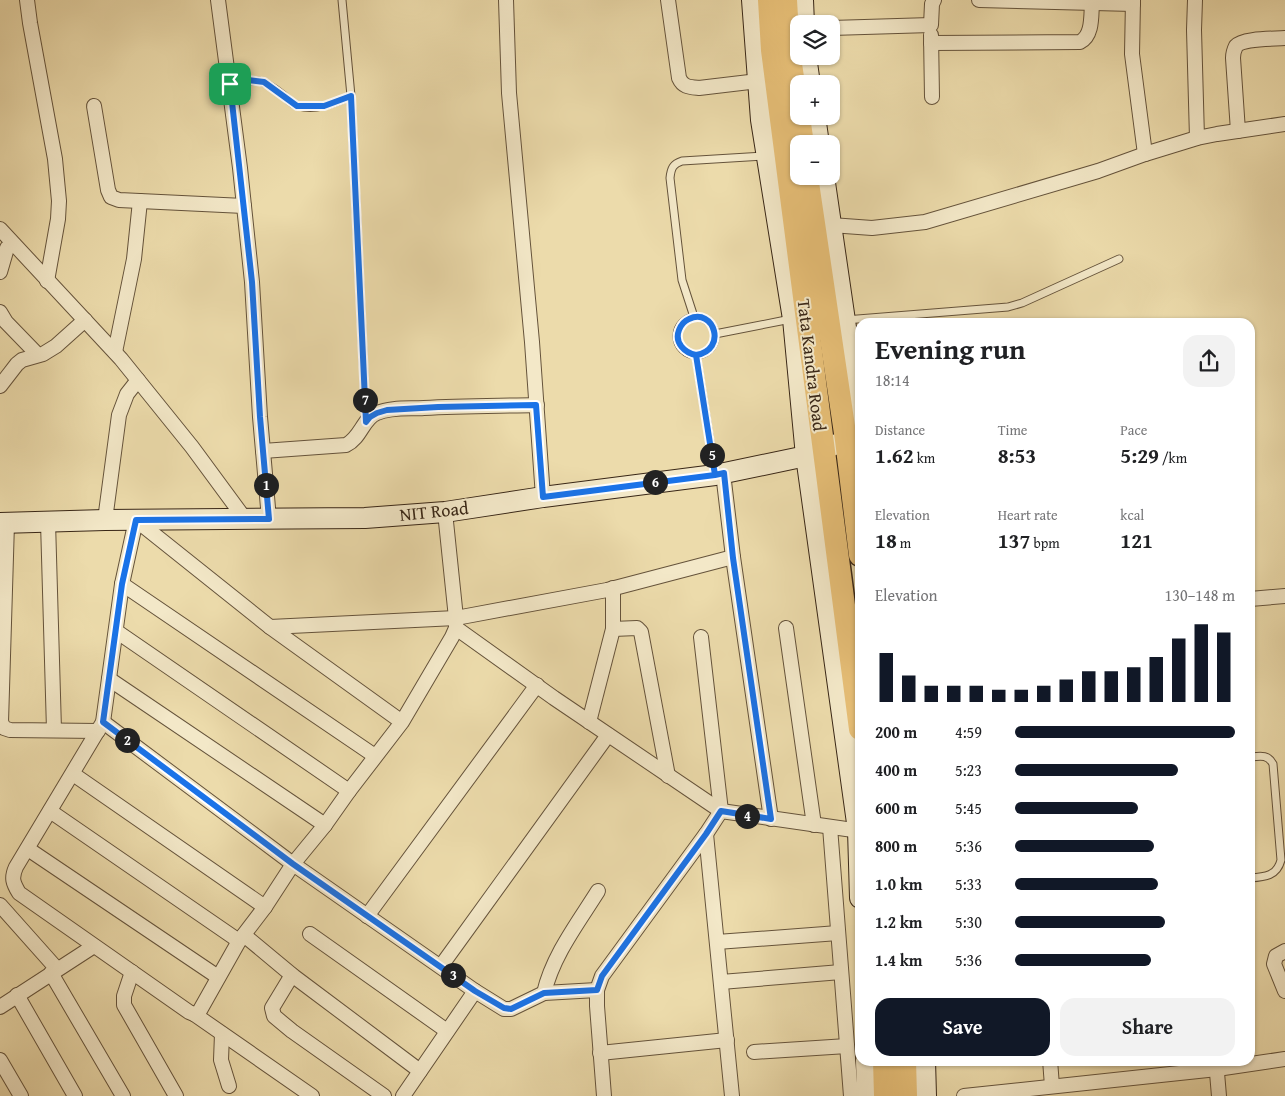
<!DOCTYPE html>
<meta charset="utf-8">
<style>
body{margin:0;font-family:"Gentium Book Plus",serif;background:#f2f2f2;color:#202124;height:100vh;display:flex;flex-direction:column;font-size:19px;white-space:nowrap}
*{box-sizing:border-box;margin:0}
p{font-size:16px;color:#757577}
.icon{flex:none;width:28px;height:28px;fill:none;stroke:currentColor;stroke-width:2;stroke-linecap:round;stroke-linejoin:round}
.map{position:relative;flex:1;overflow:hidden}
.drawer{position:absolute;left:855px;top:318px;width:400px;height:748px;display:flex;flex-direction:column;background:#fff;border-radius:15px;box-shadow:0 1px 4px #0004}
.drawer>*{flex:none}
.tools{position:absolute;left:790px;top:15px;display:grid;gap:10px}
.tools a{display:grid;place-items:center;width:50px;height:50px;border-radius:10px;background:#fff;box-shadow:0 1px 4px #0004;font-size:25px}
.pin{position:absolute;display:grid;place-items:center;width:42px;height:42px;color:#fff;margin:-21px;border-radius:10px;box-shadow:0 2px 8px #0006}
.km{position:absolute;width:25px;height:25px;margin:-12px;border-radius:50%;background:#222;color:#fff;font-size:14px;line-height:25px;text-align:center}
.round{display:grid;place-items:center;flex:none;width:52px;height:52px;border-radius:15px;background:#f2f2f2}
.headline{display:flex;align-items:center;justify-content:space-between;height:85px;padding:0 20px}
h1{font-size:28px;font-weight:700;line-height:38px}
.stats{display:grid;grid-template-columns:repeat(3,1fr);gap:8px;height:85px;padding:5px 20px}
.stats div{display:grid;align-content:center}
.stats b{font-size:21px;font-weight:700}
.stats small{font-size:14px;font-weight:400}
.stats p{font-size:14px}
.chart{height:140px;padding:10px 20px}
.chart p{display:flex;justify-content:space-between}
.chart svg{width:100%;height:90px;margin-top:5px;stroke:#111827;stroke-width:6}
.button{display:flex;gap:10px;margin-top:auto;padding:10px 20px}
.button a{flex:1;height:58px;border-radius:15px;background:#111827;color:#fff;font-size:20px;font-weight:700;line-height:58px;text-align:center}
.button a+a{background:#f2f2f2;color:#202124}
ul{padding:0 20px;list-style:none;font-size:16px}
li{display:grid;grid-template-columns:80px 60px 1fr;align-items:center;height:38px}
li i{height:12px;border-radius:6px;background:#111827}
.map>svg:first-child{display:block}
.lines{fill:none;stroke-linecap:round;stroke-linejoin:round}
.lane-casing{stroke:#65533b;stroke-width:9}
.street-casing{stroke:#65533b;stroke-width:16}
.secondary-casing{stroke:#382616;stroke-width:22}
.primary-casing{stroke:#382616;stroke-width:25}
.lane{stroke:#f3e8c8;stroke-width:7}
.street{stroke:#f3e8c8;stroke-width:14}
.secondary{stroke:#f3e8c8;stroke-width:20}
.primary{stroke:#e6be76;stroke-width:22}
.route-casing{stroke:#fff;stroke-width:10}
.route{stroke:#1a73e8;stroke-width:6}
.labels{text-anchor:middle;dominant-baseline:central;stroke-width:4;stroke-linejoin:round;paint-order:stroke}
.street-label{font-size:18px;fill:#382616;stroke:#f3e8c8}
</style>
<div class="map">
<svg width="1285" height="1096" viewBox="0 0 1285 1096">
<rect width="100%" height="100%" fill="#ecdbab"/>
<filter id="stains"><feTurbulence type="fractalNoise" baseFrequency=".004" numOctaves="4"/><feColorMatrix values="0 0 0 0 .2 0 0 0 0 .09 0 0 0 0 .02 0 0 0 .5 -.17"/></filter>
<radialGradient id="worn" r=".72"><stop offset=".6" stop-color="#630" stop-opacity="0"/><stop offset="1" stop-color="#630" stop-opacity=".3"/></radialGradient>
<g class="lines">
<defs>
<g id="lane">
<path d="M 342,0 L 351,96 L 366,421"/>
<path d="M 229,84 C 257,79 261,77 283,95 C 287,99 293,105 298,106 C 317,111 334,103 351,96"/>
<path d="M 694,317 L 682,280 L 670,178 C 671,168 673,164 682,161 L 764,156"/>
<circle cx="696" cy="336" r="19"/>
<path d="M 845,320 L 1008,307 L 1022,303 L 1119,259"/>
<path d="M 715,334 L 791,319"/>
<path d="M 696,355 L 715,473"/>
<path d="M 1250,757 C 1260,756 1268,754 1273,764 L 1281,860 C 1277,876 1265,877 1250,878"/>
</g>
<g id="street">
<path d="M 27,0 L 30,23 L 55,159 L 59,201 L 58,219 L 47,281"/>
<path d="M 218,0 L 240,168 L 252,282 L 260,417 L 269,519"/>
<path d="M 506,0 L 509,93 L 532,342 L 543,497"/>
<path d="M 668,0 L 679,78 C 683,87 689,87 699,88 L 758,81"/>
<path d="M 979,0 L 1133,4"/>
<path d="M 1133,0 L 1132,54 L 1145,154"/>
<path d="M 1195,0 L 1194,30 L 1197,138"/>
<path d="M 831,28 L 931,25 L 932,4 L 934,0"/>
<path d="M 931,35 L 932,97"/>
<path d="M 931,43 L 1080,42 C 1093,36 1091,15 1092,3"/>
<path d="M 94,106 L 108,190 L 111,197 L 119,200 L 244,206"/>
<path d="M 1238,131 L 1233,58 C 1233,54 1234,50 1236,46 C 1243,38 1274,39 1285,38"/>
<path d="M 831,225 L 872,228 L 925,222 L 1098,171 L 1145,154 L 1197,138 L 1217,134 L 1285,124"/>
<path d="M 0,229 L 121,359 L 192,447 L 245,519"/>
<path d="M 0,272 L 7,248"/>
<path d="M 0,312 L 6,322 L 38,355"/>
<path d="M 115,352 L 134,259 L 140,201"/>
<path d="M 0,386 L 17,364 L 22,360 L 43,354 L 56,346 L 85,320"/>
<path d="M 263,451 L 346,445 C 361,438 363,418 377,413 C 391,407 409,409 424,408 C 461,406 499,406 537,405"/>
<path d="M 723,473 L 733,557 L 771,819"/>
<path d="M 105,520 L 119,415 L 127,394 L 138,380"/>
<path d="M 48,522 L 54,730"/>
<path d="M 7,523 L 1,722 L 4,728 L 10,730 L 98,731"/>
<path d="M 122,584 L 375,756"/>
<path d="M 613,588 L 613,629 L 637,628 L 641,632 L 668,776"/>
<path d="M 1250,599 L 1285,596"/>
<path d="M 270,627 L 456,618 L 607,590 L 733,557"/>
<path d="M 456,628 L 554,698 L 721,811 L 860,831"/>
<path d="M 786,628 L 814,825"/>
<path d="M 116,631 L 349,791"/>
<path d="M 109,679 L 325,825"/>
<path d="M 103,722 L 293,864 L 475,991 L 504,1009 L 511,1009 L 544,993 L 597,990"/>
<path d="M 402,722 L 270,627 L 136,520 L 122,584 L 103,722 L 16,867 C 11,878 13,883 19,893 L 189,1012 L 194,1014 L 199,1012 L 239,941 L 265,907 L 293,864 L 325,825 L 349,791 L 402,722 L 452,637 L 456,628 L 456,618 L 445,512"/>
<path d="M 589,722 L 613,629"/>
<path d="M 73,774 L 265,907"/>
<path d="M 50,811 L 239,941"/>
<path d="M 830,827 L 851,1096"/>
<path d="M 706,834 L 732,1096"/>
<path d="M 28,849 L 218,977"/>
<path d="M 0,905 L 57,969"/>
<path d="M 367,916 L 537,685"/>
<path d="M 310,934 L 447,1031"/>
<path d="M 244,935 L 292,975 L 420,1071"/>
<path d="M 717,942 L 838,933"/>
<path d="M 1285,951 L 1276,956 L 1274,964 L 1285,991"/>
<path d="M 441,966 L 608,735"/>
<path d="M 132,972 L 124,996 L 124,1005 L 176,1096"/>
<path d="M 51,973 L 123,1096"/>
<path d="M 292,975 L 272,1008 L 274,1016 L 292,1031 L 384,1096"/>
<path d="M 721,982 L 841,972"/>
<path d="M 544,993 C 553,955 578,923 598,891"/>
<path d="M 17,995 L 75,1096"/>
<path d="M 0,1007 L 94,946"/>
<path d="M 194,1014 L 312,1096"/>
<path d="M 222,1034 L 221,1060 L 229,1086"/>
<path d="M 754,1052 L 847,1046"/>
<path d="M 600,1053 L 727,1040"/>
<path d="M 0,1060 L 21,1096"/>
<path d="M 1050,1060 L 1052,1086"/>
<path d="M 1216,1061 L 1219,1096"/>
<path d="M 403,1096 L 475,991"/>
<path d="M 604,1096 L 597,1006 L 597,990 L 602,976 L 706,834 L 721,811 L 701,637"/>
<path d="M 964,1096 L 1217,1069 L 1285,1059"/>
</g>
<g id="secondary">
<path d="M 752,0 L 761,120 L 793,319 L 806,456 L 858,830 L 860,898"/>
<path d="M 803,0 L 804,24"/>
<path d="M 806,56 L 810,84"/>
<path d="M 815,116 L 819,144"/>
<path d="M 824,176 L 860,424"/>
<path d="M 0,523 L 105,520 L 365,518 L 445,512 L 543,497 L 715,475 L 806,456 L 860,435"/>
<path d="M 866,1060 L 867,1096"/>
<path d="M 925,1060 L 926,1096"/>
</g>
<g id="primary">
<path d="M 769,0 L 772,50 L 860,729"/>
<path d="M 786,0 L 789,51 L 803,144"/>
<path d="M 807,176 L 846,440 L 860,555"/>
<path d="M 884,1060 L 885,1096"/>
<path d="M 905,1060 L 906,1096"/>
</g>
</defs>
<use href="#lane" class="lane-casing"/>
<use href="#street" class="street-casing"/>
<use href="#secondary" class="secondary-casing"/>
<use href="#primary" class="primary-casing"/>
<use href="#lane" class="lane"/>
<use href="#street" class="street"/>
<use href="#secondary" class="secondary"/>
<use href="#primary" class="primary"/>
</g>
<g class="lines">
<defs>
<path id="route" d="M 230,84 L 252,282 L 260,417 L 269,519 L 136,520 L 122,584 L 103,722 L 293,864 L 475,991 L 504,1008 L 511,1009 L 544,993 L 597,990 L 602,976 L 706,834 L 721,811 L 771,819 L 733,558 L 724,473 L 715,475 L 696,355 C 685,353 674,343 679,330 C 681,325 684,321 689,319 C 714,307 728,350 696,355 L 715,475 L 543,497 L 536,405 L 438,407 L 387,410 L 377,413 L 370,417 L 366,422 L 351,96 L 324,106 L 297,106 L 264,82 L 248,80 L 230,84"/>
</defs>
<use href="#route" class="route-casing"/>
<use href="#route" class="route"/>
</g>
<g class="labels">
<g class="street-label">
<text transform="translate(812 365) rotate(83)">Tata Kandra Road</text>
<text transform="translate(434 511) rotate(-6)">NIT Road</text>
</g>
</g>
<rect width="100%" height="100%" filter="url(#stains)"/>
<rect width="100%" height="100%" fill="url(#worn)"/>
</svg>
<div class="tools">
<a><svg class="icon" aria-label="layers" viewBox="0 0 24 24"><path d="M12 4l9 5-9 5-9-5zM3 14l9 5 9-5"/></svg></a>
<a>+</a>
<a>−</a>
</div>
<div class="pin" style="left:230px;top:84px;background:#1e9e55"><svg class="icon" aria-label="arrive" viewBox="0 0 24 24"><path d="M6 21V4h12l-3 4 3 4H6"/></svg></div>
<b class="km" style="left:266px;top:485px">1</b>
<b class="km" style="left:127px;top:740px">2</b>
<b class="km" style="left:453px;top:975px">3</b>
<b class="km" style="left:747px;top:816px">4</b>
<b class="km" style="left:712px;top:455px">5</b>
<b class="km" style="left:655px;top:482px">6</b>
<b class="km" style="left:365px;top:400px">7</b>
<section class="drawer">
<div class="headline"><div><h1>Evening run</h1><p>18:14</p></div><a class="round"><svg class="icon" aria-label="share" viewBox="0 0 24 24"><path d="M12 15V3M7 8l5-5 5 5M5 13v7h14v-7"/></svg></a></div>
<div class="stats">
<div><p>Distance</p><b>1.62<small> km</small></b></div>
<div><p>Time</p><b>8:53</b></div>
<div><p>Pace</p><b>5:29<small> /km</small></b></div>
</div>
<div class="stats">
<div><p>Elevation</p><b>18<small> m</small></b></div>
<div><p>Heart rate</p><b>137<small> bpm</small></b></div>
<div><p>kcal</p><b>121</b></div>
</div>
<div class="chart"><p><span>Elevation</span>130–148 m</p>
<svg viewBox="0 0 160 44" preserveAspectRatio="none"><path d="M5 44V20M15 44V31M25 44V36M35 44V36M45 44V36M55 44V38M65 44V38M75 44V36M85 44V33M95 44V29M105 44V29M115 44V27M125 44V22M135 44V13M145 44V6M155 44V10"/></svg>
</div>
<ul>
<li><b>200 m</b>4:59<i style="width:100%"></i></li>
<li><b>400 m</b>5:23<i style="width:74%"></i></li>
<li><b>600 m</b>5:45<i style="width:56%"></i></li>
<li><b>800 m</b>5:36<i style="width:63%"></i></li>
<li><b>1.0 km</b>5:33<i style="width:65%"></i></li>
<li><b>1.2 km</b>5:30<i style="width:68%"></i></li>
<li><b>1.4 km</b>5:36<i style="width:62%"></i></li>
</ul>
<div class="button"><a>Save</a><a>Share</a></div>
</section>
</div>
